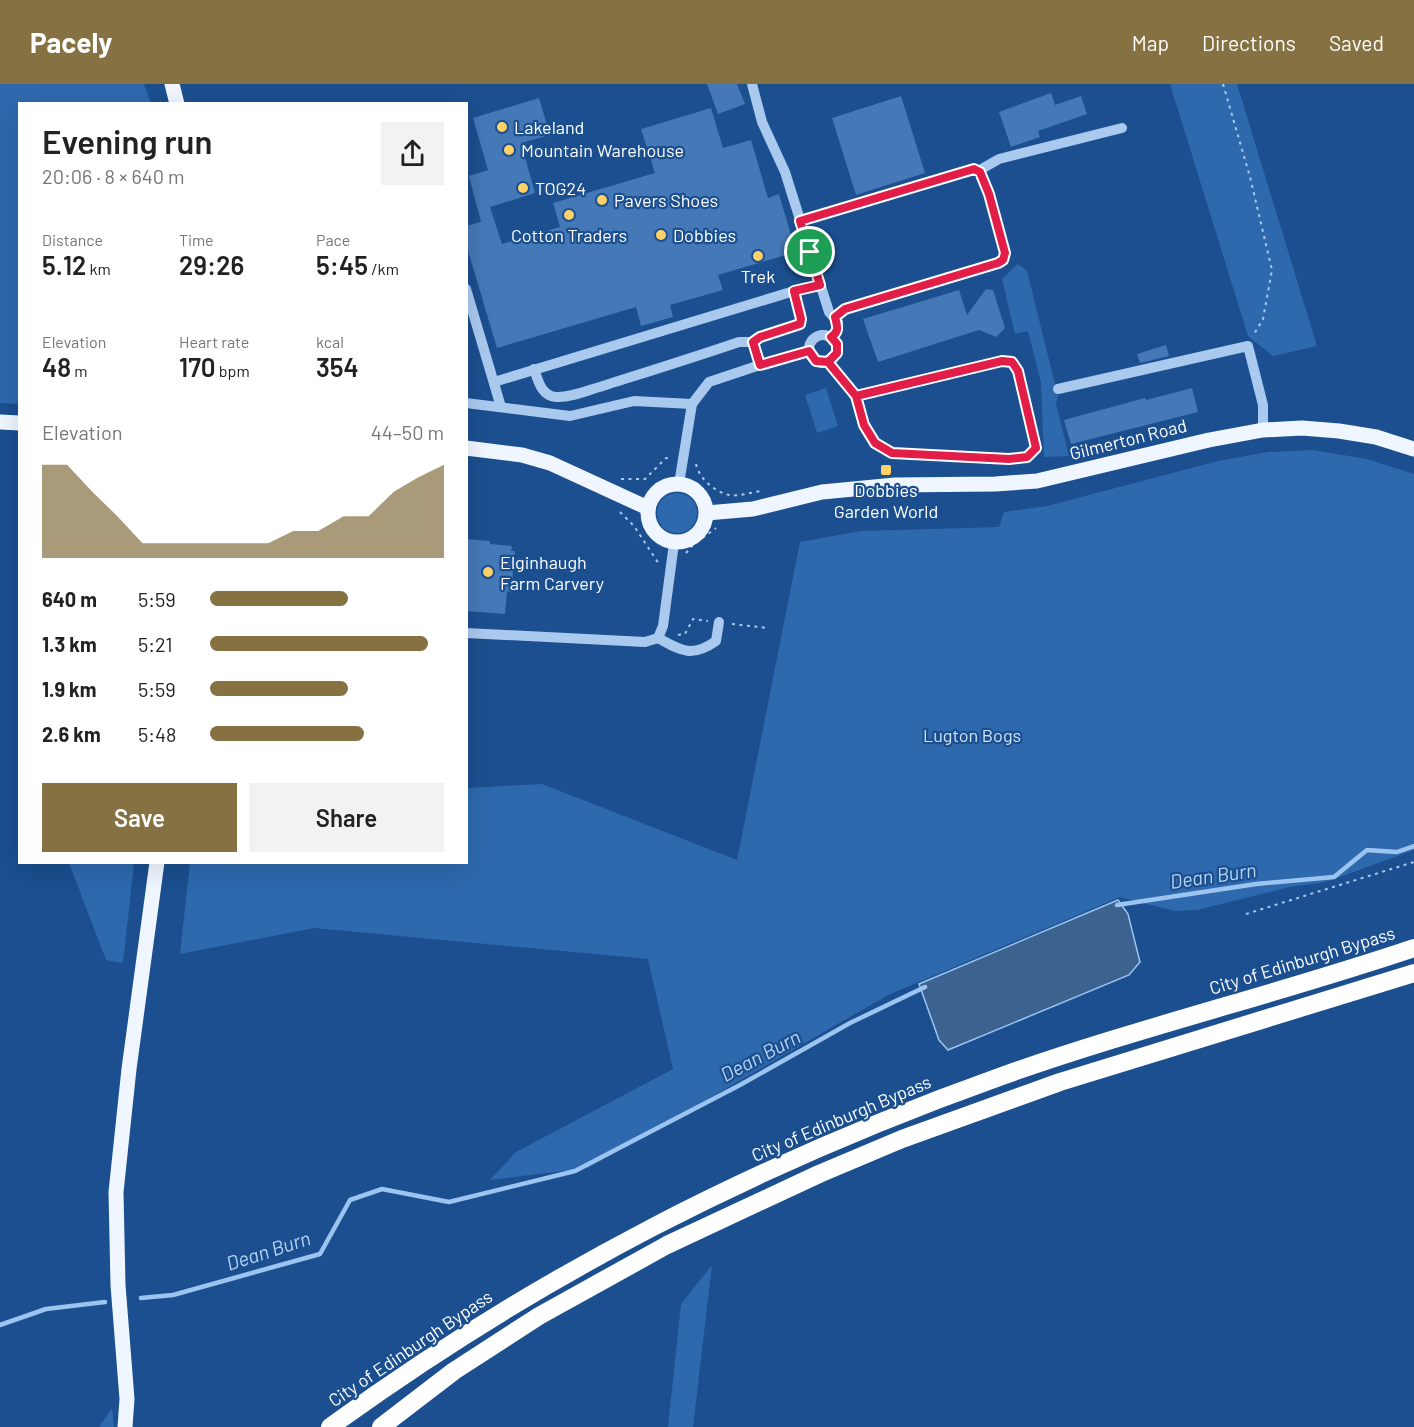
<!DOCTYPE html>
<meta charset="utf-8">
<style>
body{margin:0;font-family:Barlow,sans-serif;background:#f2f2f2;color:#222;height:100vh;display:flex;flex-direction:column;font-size:22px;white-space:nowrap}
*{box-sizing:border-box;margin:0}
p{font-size:20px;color:#767676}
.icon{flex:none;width:33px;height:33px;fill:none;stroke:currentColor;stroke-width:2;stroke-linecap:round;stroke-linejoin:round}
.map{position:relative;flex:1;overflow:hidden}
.side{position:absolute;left:18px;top:18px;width:450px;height:762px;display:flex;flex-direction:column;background:#fff;border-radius:0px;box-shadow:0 6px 24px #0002}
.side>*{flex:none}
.pin{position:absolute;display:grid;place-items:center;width:51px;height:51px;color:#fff;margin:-26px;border:3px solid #fff;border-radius:50%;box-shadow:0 2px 6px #0007}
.round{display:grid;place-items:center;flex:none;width:63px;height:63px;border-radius:0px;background:#f2f2f2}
.summary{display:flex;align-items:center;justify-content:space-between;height:102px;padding:0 24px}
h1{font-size:33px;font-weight:600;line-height:45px}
.metrics{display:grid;grid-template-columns:repeat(3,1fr);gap:9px;height:102px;padding:6px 24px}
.metrics div{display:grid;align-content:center}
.metrics b{font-size:26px;font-weight:600}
.metrics small{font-size:16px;font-weight:400}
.metrics p{font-size:16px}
.chart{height:168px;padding:12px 24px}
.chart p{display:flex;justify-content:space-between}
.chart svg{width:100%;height:108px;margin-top:6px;fill:#857141;opacity:.7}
.cta{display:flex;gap:12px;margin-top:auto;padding:12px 24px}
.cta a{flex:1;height:69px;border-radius:0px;background:#857141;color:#fff;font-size:24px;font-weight:600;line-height:69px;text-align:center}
.cta a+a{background:#f2f2f2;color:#222}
ul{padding:0 24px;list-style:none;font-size:20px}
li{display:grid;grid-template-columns:96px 72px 1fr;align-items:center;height:45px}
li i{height:15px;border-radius:8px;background:#857141}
header{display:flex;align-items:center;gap:36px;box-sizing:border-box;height:84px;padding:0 30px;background:#857141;color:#fff}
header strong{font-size:28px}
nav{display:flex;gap:33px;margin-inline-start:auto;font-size:21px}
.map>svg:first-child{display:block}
.green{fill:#2e69ad}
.water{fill:#3c6290;stroke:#9cc4f0;stroke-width:1.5}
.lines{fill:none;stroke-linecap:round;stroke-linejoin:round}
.stream{stroke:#9cc4f0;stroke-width:4.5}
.building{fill:#4478b7}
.path{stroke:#a9c9ee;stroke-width:2;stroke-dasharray:3 4.5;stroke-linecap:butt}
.minor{stroke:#a9c9ee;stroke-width:10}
.major{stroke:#f0f6ff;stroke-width:15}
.highway{stroke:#fff;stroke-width:18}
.route-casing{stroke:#fff;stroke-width:12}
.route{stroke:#e11d48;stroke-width:8}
.poi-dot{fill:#ffd166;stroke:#1b4f8f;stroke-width:2}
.labels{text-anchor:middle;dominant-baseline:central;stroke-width:4.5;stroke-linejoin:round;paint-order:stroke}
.poi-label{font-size:18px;fill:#fff;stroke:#1b4f8f;text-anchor:start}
.street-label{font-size:18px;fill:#fff;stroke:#1b4f8f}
.park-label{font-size:18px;fill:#cfe3fa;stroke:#1b4f8f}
.water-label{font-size:20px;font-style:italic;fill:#b5d3f5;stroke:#1b4f8f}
</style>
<header>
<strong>Pacely</strong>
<nav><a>Map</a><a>Directions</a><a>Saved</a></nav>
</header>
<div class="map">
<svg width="1414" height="1343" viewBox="0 0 1414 1343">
<rect width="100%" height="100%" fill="#1b4f8f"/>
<g class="green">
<path d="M 0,0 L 144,0 L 151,19 L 20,20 L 19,320 L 0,319 Z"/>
<path d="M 1170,0 L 1237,0 L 1317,262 L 1273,272 L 1248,252 Z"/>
<path d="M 1018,180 L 1027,187 L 1058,312 L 1056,320 L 1069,372 L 1044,373 L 1041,299 L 1028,247 L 1015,250 L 1002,195 Z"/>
<path d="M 826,304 L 838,342 L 817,349 L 805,311 Z"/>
<path d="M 1313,366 L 1367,375 L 1414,390 L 1414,766 L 1326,798 L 1290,803 L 1197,826 L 1174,827 L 1120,813 L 888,911 L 588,1084 L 490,1096 L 516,1068 L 673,985 L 648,875 L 314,844 L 180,870 L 190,779 L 466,778 L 467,704 L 542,700 L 737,776 L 800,458 L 861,447 L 999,443 L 1004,428 L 1047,422 L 1218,377 L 1268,368 Z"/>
<circle cx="677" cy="429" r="20"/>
<path d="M 69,779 L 134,779 L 123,879 L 106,876 Z"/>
<path d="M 712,1181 L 693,1343 L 668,1343 L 681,1220 Z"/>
<path d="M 112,1324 L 114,1343 L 99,1343 Z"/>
</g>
<path class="water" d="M 1118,816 L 1128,830 L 1140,878 L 1129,891 L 948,966 L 939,956 L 919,900 Z"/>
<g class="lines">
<g class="stream">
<path d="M 1117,821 L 1256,800 L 1334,793 L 1367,766 L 1397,768 L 1414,762"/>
<path d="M 141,1214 L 173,1211 L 320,1170 L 350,1116 L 382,1105 L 449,1118 L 575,1087 L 740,1001 L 850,939 L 925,903"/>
<path d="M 0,1241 L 46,1225 L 105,1218"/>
</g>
</g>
<g class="building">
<path d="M 707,0 L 737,0 L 745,20 L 718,30 Z"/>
<path d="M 1051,9 L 1055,21 L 1081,12 L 1087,30 L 1038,47 L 1040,53 L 1011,63 L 999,28 Z"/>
<path d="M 901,12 L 925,89 L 856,111 L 832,34 Z"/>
<path d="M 539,14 L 550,51 L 521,59 L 535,109 L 490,123 L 502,160 L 560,143 L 553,119 L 655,89 L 641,45 L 711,24 L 723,64 L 751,56 L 768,114 L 779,110 L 796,168 L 718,191 L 723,206 L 670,221 L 673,233 L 641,242 L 636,223 L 497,264 L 466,160 L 466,142 L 481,138 L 469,92 L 488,86 L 473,34 Z"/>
<path d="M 986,205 L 993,206 L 1005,244 L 996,253 L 979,246 L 878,278 L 863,235 L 959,206 L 967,231 Z"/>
<path d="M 1166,261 L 1169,272 L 1140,279 L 1137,270 Z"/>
<path d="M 1192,304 L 1198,328 L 1071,360 L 1064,336 L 1145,314 L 1146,316 Z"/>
<path d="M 466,455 L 490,457 L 490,460 L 512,462 L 511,467 L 515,467 L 511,508 L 507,507 L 505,530 L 466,527 Z"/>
</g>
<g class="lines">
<g class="path">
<path d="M 1223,0 L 1250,93 L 1272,186 L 1263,235 L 1253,252"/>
<path d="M 696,380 C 699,394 713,407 729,411 C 738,413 752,408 762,407"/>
<path d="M 621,395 L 645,395 L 666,374 L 672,374"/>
<path d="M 620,428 L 634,442 L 659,480"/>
<path d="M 686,469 L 693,461 L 716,444"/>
<path d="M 732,540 L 768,544"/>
<path d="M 678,551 L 685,550 L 693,535 L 708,537"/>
<path d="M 1246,830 L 1414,778"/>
</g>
<g class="minor">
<path d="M 752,0 L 762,38 L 785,88 L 829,228 L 838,238 L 836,249 L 831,253"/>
<path d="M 978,87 L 999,75 L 1122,44"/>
<path d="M 800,137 L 974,85 L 980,88 L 989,110 L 1005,169 L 1003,176 L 990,182 L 845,225 L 835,233 L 835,235"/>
<path d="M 466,205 L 501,323"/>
<circle cx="823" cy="265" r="14"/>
<path d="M 753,258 L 760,253 L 800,240 L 801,235 L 794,207"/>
<path d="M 828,278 L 856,312 L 864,341 L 875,359 L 892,369 L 1012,375 L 1027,373 L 1036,364 L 1018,287 L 1012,278 L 1002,277 L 856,312"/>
<path d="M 760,281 L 809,267"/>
<path d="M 534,285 C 538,296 541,312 556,313 C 572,314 591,305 606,301 C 650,287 695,273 739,258 L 753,258 L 760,281 L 709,298 L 692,320 L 679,400"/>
<path d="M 494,298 L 794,207 L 820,201"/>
<path d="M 1058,305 L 1248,262 L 1263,321 L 1263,346"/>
<path d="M 466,319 L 570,332 L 634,317 L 692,320"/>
<path d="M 466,549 L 645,558 L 658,554 L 663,542 L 674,459"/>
<path d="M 658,554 C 681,567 692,574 716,557 L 719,538"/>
</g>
<g class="major">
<path d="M 172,0 L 177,20"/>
<path d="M 0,338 L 20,339"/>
<path d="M 466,364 L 522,371 L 550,379 L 648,424"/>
<circle cx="677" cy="429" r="29"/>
<path d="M 707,429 L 753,425 L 822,408 L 895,401 L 995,400 L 1037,397 L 1209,356 L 1263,346 L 1302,344 L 1339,347 L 1376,353 L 1414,365"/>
<path d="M 125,1343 L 127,1315 L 118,1201 L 116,1108 L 129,985 L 157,778"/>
</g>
<g class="highway">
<path d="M 330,1343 C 539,1191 758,1079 1002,992 C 1137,944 1278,910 1414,864"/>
<path d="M 381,1343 L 454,1287 L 539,1232 L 667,1161 L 819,1090 L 902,1055 L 1060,998 L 1414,889"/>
</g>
</g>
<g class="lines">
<defs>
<path id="route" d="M 810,168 L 820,201 L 794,207 L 801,235 L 800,240 L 760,253 L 753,258 L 760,281 L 809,267 L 816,277 L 828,278 L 856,312 L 864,341 L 875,359 L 892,369 L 1009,375 L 1027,373 L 1036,364 L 1018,287 L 1012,278 L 1002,277 L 856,312 L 828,278 L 837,269 L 837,260 L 831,253 C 840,247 837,242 835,233 L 845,225 L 998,179 L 1003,176 L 1005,169 L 989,110 L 980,88 L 974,85 L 800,137 L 810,168"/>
</defs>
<use href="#route" class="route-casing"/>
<use href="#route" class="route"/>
</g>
<g class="poi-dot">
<circle cx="502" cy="43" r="6"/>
<circle cx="509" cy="66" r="6"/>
<circle cx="523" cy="104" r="6"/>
<circle cx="602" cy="116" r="6"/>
<circle cx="569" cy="131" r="6"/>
<circle cx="661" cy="151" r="6"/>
<circle cx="758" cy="172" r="6"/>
<rect x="880" y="380" width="12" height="12" rx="3"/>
<circle cx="488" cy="488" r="6"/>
</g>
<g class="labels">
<g class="poi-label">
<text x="514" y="43">Lakeland</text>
<text x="521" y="66">Mountain Warehouse</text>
<text x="535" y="104">TOG24</text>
<text x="614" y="116">Pavers Shoes</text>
<text x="569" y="151" text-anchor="middle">Cotton Traders</text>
<text x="673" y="151">Dobbies</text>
<text x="758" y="192" text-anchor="middle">Trek</text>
<text x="886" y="406" text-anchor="middle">Dobbies<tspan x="886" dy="21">Garden World</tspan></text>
<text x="500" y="478">Elginhaugh<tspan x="500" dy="21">Farm Carvery</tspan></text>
</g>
<g class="street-label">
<text transform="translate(1128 355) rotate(-14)">Gilmerton Road</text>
<text transform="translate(1302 876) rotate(-17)">City of Edinburgh Bypass</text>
<text transform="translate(841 1034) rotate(-23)">City of Edinburgh Bypass</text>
<text transform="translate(410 1264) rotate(-34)">City of Edinburgh Bypass</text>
</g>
<g class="park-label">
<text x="972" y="651">Lugton Bogs</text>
</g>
<g class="water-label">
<text transform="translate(1213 791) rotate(-8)">Dean Burn</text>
<text transform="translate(760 971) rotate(-28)">Dean Burn</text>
<text transform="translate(268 1166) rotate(-18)">Dean Burn</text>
</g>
</g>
</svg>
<div class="pin" style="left:810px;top:168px;background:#1e9e55"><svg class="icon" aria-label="arrive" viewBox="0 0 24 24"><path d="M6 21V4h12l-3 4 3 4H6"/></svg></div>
<section class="side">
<div class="summary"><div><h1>Evening run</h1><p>20:06 · 8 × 640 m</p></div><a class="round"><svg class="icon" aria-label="share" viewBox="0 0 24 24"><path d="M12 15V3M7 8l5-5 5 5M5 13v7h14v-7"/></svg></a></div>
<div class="metrics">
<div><p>Distance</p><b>5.12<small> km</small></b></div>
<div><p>Time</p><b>29:26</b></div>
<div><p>Pace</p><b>5:45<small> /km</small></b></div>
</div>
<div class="metrics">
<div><p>Elevation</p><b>48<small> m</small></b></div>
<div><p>Heart rate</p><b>170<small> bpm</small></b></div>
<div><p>kcal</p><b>354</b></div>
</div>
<div class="chart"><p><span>Elevation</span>44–50 m</p>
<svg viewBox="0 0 160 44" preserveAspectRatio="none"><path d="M0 44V6L10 6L20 17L30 27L40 38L50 38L60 38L70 38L80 38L90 38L100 33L110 33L120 27L130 27L140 17L150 11L160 6V44z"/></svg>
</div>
<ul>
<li><b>640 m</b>5:59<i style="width:59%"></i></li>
<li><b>1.3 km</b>5:21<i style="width:93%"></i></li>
<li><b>1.9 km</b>5:59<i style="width:59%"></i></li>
<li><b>2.6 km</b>5:48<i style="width:66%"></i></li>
</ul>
<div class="cta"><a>Save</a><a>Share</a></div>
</section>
</div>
